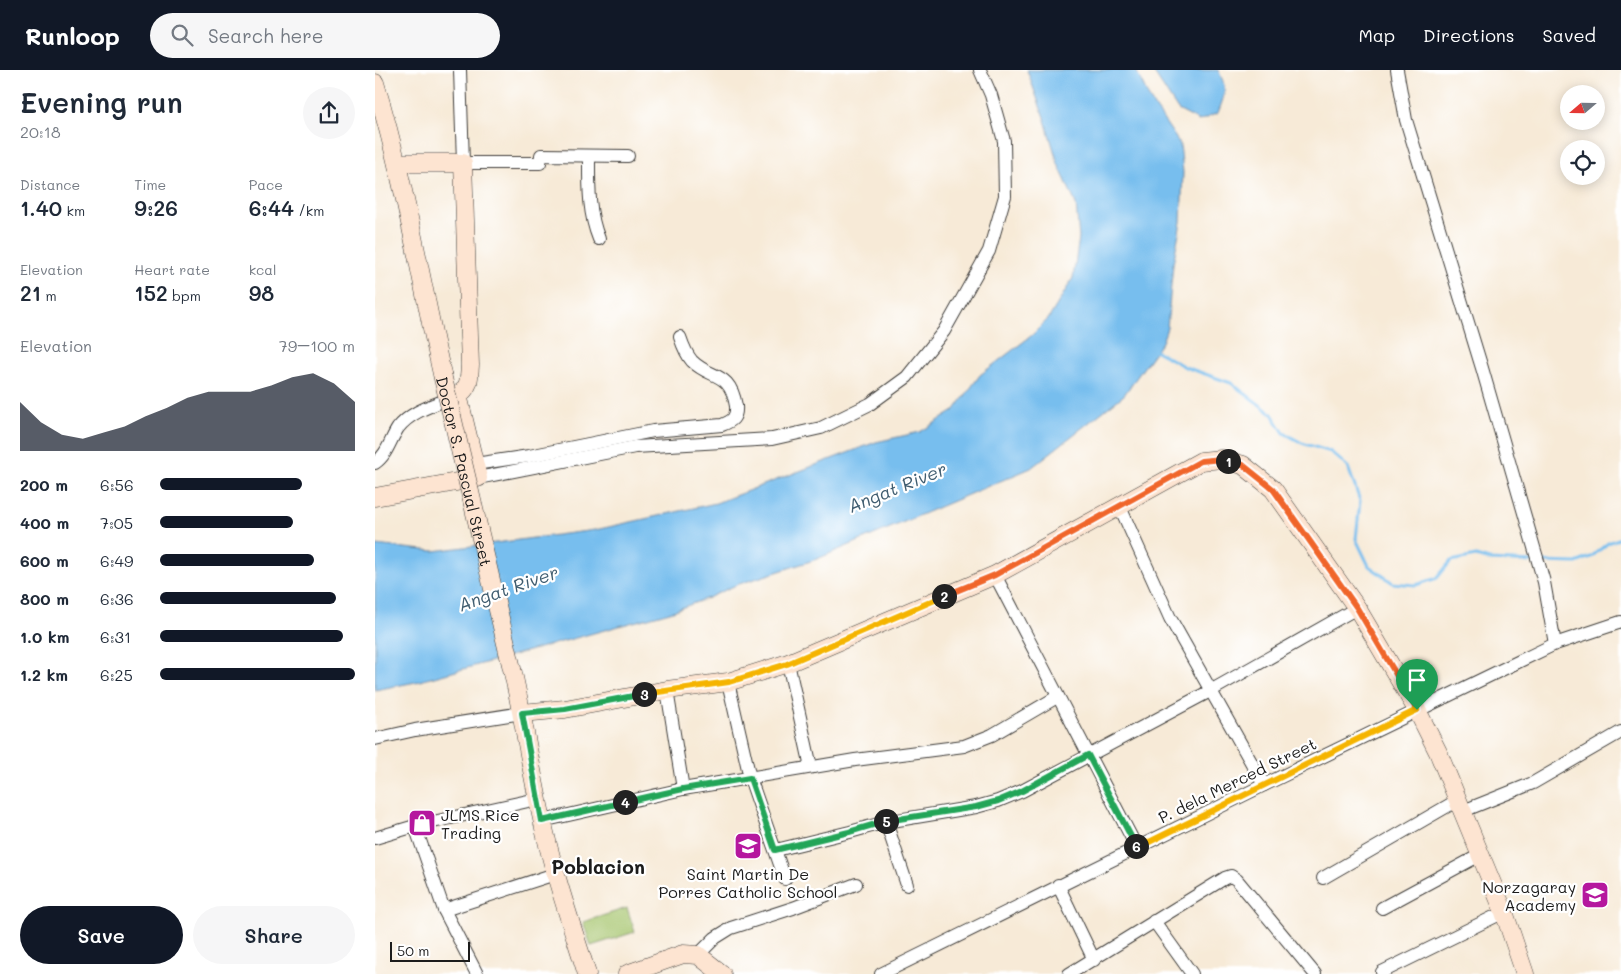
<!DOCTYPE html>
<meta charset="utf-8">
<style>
body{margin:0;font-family:Mali,sans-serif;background:#f6f6f7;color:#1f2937;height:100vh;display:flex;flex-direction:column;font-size:19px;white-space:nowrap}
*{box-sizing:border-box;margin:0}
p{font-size:16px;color:#747a83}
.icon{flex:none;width:28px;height:28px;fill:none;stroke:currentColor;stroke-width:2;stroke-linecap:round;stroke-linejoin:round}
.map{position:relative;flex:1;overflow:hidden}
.sheet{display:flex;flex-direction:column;background:#fff;width:375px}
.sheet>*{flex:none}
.needle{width:32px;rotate:250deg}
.tools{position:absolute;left:1185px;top:15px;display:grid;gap:10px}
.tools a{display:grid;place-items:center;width:45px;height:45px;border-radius:50%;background:#fff;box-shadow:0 2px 12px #0003;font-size:25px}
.scale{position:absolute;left:15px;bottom:12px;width:80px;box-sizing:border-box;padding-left:5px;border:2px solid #1c1c1c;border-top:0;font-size:14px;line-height:18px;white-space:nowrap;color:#1c1c1c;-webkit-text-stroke:4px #fff;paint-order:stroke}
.pin{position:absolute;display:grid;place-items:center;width:42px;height:42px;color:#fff;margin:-51px -21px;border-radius:50% 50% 50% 0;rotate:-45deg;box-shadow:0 0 5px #0007}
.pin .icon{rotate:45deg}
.km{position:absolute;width:25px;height:25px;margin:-12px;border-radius:50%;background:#222;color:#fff;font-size:14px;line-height:25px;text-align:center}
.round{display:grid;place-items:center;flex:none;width:52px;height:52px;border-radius:26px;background:#f6f6f7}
.overview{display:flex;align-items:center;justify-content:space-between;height:85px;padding:0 20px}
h1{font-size:28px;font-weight:600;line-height:38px}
.stats{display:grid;grid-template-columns:repeat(3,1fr);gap:8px;height:85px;padding:5px 20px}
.stats div{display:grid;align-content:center}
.stats b{font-size:21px;font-weight:600}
.stats small{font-size:14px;font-weight:400}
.stats p{font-size:14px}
.chart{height:140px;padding:10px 20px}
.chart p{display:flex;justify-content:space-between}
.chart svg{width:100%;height:90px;margin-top:5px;fill:#111827;opacity:.7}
.cta{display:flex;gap:10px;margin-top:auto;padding:10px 20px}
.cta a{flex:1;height:58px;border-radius:30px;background:#111827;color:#fff;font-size:20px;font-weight:600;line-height:58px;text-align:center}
.cta a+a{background:#f6f6f7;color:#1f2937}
ul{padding:0 20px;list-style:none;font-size:16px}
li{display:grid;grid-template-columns:80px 60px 1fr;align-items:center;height:38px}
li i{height:12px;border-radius:6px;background:#111827}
header{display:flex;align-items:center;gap:30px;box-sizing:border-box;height:70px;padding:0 25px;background:#111827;color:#fff}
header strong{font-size:24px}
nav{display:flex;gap:28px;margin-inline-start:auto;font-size:18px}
.search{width:350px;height:45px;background:#f6f6f7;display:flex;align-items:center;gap:12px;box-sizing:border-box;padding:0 18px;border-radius:28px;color:#747a83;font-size:19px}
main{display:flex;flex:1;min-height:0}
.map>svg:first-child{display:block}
.pitch{fill:#a5c46c;stroke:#607044}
.water{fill:#77beee;stroke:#4a6d85}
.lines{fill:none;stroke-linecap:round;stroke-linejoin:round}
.stream{stroke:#77beee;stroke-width:3}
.street-casing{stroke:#3d3b38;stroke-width:14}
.secondary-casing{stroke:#3d3b38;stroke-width:19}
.street{stroke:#fff;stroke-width:12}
.secondary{stroke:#fde4d1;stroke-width:18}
.secondary-bridge-casing{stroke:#3d3b38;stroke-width:19;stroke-linecap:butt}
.secondary-bridge{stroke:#fde4d1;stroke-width:18}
.split-1-casing{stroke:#fff;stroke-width:10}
.split-2-casing{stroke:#fff;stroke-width:10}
.split-3-casing{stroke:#fff;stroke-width:10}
.split-4-casing{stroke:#fff;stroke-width:10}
.split-5-casing{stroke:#fff;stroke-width:10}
.split-6-casing{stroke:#fff;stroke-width:10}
.split-7-casing{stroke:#fff;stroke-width:10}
.split-1{stroke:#f0652b;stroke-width:6}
.split-2{stroke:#f0652b;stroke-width:6}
.split-3{stroke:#f5b400;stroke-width:6}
.split-4{stroke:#22a559;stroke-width:6}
.split-5{stroke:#22a559;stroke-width:6}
.split-6{stroke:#22a559;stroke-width:6}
.split-7{stroke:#f5b400;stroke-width:6}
.labels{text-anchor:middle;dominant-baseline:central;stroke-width:4.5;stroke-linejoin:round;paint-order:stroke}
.street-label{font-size:16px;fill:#1c1c1c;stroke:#fff}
.poi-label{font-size:16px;fill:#1c1c1c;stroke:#fff;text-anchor:start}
.water-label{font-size:18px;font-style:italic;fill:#405d70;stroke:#fff}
.quarter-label{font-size:19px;font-weight:bold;fill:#1c1c1c;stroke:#fff}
</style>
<header>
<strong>Runloop</strong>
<div class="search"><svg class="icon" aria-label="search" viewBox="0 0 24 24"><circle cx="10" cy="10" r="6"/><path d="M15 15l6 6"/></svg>Search here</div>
<nav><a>Map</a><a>Directions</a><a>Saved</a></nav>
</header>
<main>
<section class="sheet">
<div class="overview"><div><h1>Evening run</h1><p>20:18</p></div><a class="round"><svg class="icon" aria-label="share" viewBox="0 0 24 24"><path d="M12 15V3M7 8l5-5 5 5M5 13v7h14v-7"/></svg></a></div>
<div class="stats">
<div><p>Distance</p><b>1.40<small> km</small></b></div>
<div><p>Time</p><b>9:26</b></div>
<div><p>Pace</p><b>6:44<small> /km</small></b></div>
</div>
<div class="stats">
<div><p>Elevation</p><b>21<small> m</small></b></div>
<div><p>Heart rate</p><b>152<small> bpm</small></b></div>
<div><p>kcal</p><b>98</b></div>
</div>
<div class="chart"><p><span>Elevation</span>79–100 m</p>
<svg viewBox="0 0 160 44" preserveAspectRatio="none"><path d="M0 44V20L10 30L20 36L30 38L40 35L50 32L60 27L70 23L80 18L90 15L100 15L110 15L120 12L130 8L140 6L150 11L160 20V44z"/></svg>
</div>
<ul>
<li><b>200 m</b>6:56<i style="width:73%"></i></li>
<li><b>400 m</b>7:05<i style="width:68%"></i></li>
<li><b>600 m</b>6:49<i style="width:79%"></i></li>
<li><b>800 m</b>6:36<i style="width:90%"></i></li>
<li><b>1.0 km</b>6:31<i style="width:94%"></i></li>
<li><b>1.2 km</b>6:25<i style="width:100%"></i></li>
</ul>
<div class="cta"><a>Save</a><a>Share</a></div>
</section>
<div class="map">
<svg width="1246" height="904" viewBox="0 0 1246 904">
<rect width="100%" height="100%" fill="#fff"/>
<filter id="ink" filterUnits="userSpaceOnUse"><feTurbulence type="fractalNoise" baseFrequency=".02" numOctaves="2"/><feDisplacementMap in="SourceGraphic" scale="10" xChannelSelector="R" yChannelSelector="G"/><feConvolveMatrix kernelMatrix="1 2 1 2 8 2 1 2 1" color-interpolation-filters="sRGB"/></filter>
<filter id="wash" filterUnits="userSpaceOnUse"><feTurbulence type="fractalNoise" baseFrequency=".0096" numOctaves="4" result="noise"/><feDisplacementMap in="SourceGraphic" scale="20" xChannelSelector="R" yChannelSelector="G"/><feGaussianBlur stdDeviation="1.12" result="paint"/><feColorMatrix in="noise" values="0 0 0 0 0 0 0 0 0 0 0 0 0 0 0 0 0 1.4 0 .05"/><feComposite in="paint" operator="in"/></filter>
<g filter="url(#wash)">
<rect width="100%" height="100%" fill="#f7ead7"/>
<path class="pitch" d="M 252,838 L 260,862 L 216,876 L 208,852 Z"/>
<g class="water">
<path d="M 652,0 L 761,0 L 775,30 L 805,74 L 808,102 L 806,152 L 798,194 L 792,258 L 787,272 L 749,325 L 656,398 L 442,489 L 361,515 L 333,528 L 295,542 L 41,612 L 0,620 L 0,475 L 59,481 L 220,460 L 341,433 L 501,372 L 545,362 L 579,341 L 605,305 L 656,266 L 674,248 L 698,208 L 704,168 L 701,134 L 683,94 L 670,50 Z"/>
<path d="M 777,0 L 843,0 C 853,19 850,24 843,43 L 824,51 L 803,40 Z"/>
</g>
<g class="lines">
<g class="stream">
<path d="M 778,279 L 810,297 L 856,313 L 897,344 L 909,363 L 927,373 L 956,382 L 973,397 L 985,431 L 981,469 L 994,496 L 1018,513 L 1041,515 L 1062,508 L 1076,491 L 1101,486 L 1114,490 L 1160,492"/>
<path d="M 1166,492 L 1201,493 L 1216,487 L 1233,473 L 1246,468"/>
</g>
</g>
</g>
<g filter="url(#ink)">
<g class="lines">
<defs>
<g id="street">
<path d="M 85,0 L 88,93 L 165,93 L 166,85 L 253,86"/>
<path d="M 1022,0 L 1031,50 L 1107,298 L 1169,512 L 1180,574"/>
<path d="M 214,86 C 214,114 213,142 224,169"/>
<path d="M 0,393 C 12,385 15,370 23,358 C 37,340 60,335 80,326"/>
<path d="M 100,394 L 154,386 L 278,361 L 347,355 C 357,351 362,348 361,336 C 355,300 336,310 317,291 C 311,284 308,276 305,267"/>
<path d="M 103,408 L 260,377 L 397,369 L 446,358 L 495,334 L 532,307 L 569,261 L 614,181 L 630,126 L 629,71 L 616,25 L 605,0"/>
<path d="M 745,437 L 795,548 L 889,715"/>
<path d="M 620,505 L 762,778"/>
<path d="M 413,593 L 436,697"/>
<path d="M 353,612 L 375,708 L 410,809"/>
<path d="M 292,620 L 308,719"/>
<path d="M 0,669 L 40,660 L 147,643"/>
<path d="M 1088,741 L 1158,713 L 1246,662"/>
<path d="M 167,751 L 308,719 L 480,690 L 589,676 L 617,665 L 682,627"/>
<path d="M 511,752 L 532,815"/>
<path d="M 40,756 L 69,840 L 102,904"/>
<path d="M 0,768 L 40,756 L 162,729"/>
<path d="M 401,780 L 475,762 L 511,752 L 601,737 L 623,731 L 647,721 L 837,620 L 982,538"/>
<path d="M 948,808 L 1083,730"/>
<path d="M 683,815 L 719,890"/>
<path d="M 1007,838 L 1105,785"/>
<path d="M 69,840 L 180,804"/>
<path d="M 779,851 L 817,904"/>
<path d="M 323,885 L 340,868 L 356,858 L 418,838 L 481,814"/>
<path d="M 1007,902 L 1129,842"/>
<path d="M 506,904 L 889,715 L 1180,574 L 1246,552"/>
<path d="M 694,904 L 850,808 L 856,806 L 862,810 L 940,904"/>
</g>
<g id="secondary">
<path d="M 0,13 C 29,108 45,207 67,304"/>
<path d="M 0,427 L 103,408 L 83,325 C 95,318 94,308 95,295 L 88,93 L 22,93"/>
<path d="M 138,603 C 149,651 156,701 167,749 C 178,802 196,853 212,904"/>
<path d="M 147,643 L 190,639 L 292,620 L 353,612 L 413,593 L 620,505 L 826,391 L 847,389 L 868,395 L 898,419 L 982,538 L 1042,640 L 1063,682 L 1129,842 L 1150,904"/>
<path d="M 252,904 L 308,884 L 323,885 L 347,904"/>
</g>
</defs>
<use href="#street" class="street-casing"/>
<use href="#secondary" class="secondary-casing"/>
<use href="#street" class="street"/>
<use href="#secondary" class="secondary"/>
<defs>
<g id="secondary-bridge">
<path id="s1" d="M 67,304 L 138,603"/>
</g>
</defs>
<use href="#secondary-bridge" class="secondary-bridge-casing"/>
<use href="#secondary-bridge" class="secondary-bridge"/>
</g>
</g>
<g class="lines" filter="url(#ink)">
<defs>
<path id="split-1" d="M 853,391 L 868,395 L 898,419 L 982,538 L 1042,640"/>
<path id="split-2" d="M 569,526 L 620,505 L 826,391 L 847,389 L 853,391"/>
<path id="split-3" d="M 269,624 L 354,612 L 412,594 L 569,526"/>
<path id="split-4" d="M 250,732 L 167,751 L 147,643 L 190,639 L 269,624"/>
<path id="split-5" d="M 250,732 L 308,719 L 375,708 L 400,780 L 474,762 L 511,751"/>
<path id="split-6" d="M 511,751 L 601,737 L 623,731 L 647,721 L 713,685 L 761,776"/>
<path id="split-7" d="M 761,776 L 762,778 L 1042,640"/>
</defs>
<use href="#split-1" class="split-1-casing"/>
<use href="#split-2" class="split-2-casing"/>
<use href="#split-3" class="split-3-casing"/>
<use href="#split-4" class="split-4-casing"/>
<use href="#split-5" class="split-5-casing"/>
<use href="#split-6" class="split-6-casing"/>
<use href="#split-7" class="split-7-casing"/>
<use href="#split-1" class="split-1"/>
<use href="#split-2" class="split-2"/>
<use href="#split-3" class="split-3"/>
<use href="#split-4" class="split-4"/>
<use href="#split-5" class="split-5"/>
<use href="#split-6" class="split-6"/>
<use href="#split-7" class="split-7"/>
</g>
<defs>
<symbol id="shop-square" viewBox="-11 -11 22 22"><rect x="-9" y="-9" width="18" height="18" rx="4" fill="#b5179e" stroke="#fff"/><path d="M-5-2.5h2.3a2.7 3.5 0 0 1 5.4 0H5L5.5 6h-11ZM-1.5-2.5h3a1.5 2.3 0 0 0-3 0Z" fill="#fff"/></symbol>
<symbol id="school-square" viewBox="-11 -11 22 22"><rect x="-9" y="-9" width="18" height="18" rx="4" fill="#b5179e" stroke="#fff"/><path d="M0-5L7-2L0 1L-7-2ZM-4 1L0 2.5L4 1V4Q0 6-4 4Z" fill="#fff"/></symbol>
</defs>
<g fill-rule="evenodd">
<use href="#shop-square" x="31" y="737" width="32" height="32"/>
<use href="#school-square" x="357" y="760" width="32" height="32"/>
<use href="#school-square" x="1204" y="809" width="32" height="32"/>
</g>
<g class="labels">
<g class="street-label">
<text stroke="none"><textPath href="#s1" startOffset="100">Doctor S. Pascual Street</textPath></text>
<text transform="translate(862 710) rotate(-26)">P. dela Merced Street</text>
</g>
<g class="poi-label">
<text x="66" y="744">JLMS Rice<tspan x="66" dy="18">Trading</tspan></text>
<text x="373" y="803" text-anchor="middle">Saint Martin De<tspan x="373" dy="18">Porres Catholic School</tspan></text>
<text x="1201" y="816" text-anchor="end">Norzagaray<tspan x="1201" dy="18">Academy</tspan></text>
</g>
<g class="water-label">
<text transform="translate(522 417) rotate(-22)">Angat River</text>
<text transform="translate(133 518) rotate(-19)">Angat River</text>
</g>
<g class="quarter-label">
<text x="223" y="796">Poblacion</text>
</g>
</g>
</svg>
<div class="tools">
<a><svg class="needle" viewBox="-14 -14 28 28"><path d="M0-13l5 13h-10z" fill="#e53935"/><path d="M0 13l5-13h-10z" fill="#747a83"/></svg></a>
<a><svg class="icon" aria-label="locate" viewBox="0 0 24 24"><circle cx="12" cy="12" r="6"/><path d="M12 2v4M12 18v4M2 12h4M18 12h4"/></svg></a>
</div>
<div class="scale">50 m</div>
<div class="pin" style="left:1042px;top:640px;background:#1e9e55"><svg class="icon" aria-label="arrive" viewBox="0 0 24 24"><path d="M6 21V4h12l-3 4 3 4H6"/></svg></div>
<b class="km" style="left:853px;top:391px">1</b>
<b class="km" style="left:569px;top:526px">2</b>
<b class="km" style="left:269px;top:624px">3</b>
<b class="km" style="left:250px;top:732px">4</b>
<b class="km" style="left:511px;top:751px">5</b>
<b class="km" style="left:761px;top:776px">6</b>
</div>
</main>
